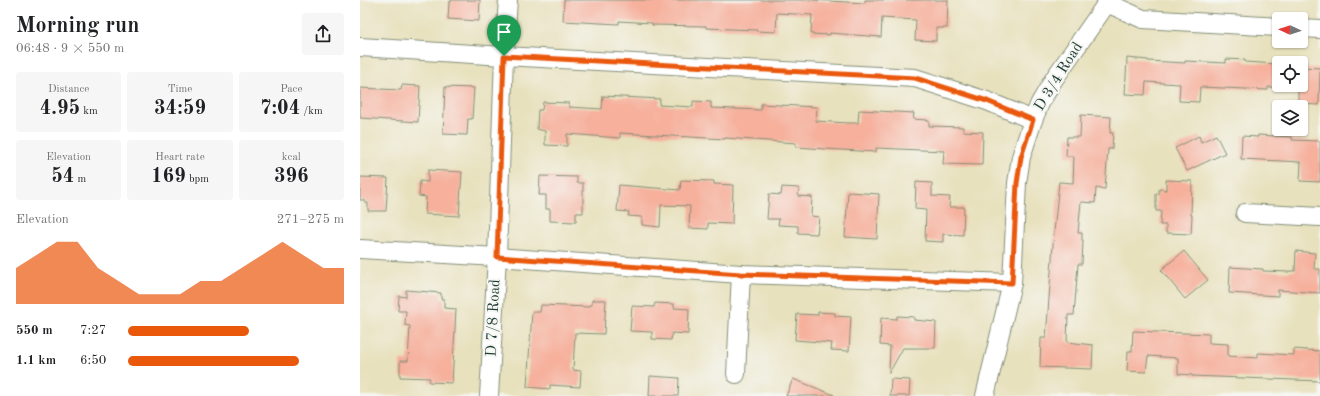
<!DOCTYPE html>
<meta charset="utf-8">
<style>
body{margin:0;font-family:"Old Standard TT",serif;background:#f6f6f6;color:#202124;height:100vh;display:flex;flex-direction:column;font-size:15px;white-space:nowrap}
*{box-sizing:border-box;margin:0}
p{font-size:13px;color:#757577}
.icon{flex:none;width:22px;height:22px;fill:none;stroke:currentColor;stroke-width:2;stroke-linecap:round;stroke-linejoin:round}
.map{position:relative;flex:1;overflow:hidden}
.sheet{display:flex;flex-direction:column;background:#fff;width:360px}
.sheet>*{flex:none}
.needle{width:26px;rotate:273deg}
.buttons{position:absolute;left:912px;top:12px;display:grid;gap:8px}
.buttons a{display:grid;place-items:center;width:36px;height:36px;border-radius:4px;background:#fff;box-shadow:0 1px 3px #0004;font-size:20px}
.pin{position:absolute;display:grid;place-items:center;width:34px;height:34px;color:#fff;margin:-41px -17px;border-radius:50% 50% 50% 0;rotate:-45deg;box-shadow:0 0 4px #0007}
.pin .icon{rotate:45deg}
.round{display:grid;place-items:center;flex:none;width:42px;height:42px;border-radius:4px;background:#f6f6f6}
.summary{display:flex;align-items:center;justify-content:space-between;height:68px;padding:0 16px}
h1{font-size:22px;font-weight:700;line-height:30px}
.figures{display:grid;grid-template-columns:repeat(3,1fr);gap:6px;height:68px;padding:4px 16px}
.figures div{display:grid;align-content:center;border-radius:4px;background:#f6f6f6;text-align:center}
.figures b{font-size:20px;font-weight:700}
.figures small{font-size:11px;font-weight:400}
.figures p{font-size:11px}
.chart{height:112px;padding:8px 16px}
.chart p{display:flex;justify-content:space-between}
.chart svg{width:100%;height:72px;margin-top:4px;fill:#ea580c;opacity:.7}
ul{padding:0 16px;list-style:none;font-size:13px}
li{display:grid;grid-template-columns:64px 48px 1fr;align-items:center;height:30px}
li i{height:10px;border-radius:5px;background:#ea580c}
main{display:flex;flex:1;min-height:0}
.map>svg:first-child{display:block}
.building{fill:#f6b09c}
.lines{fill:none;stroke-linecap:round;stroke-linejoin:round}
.street-casing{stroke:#848f78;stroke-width:20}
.street{stroke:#fff;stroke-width:18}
.route-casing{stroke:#fff;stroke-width:8}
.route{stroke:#ea580c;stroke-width:5}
.labels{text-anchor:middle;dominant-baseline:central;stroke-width:4;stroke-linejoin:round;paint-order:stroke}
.street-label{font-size:15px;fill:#1f3d34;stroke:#f6f6f2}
</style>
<main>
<section class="sheet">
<div class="summary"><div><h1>Morning run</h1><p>06:48 · 9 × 550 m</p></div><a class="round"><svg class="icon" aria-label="share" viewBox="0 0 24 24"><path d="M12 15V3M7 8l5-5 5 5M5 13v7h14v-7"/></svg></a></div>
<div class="figures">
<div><p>Distance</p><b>4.95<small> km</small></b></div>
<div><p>Time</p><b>34:59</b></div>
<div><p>Pace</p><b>7:04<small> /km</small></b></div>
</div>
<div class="figures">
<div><p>Elevation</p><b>54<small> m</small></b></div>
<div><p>Heart rate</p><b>169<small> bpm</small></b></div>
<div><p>kcal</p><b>396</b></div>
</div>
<div class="chart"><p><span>Elevation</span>271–275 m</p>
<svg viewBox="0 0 160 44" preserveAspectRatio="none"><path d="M0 44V22L10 14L20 6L30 6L40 22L50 30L60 38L70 38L80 38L90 30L100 30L110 22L120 14L130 6L140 14L150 22L160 22V44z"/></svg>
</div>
<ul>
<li><b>550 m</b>7:27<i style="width:56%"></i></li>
<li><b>1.1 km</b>6:50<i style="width:79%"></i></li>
</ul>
</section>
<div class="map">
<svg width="960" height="396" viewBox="0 0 960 396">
<rect width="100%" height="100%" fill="#f6f6f2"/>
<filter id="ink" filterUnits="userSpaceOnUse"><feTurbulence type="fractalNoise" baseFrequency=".025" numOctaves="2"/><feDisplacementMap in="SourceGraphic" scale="8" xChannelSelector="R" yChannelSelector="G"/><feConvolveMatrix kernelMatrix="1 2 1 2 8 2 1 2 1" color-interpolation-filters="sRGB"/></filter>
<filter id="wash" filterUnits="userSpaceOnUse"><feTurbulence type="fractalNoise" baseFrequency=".012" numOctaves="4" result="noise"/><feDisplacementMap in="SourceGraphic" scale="16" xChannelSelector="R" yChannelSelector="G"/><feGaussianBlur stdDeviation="0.9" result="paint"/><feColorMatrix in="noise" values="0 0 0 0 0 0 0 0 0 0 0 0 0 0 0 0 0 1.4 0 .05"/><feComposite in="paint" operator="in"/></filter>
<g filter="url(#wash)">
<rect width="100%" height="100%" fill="#e8e1bd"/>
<g id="blocks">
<g class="building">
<path d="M 91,0 L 120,0 L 119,21 L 88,19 L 89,2 L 91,2 Z"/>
<path d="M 204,0 L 451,0 L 505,3 L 505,0 L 588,0 L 587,28 L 576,28 L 576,41 L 555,40 L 556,20 L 522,18 L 521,37 L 470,33 L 470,35 L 451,34 L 452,15 L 417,13 L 416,32 L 396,31 L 397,30 L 346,28 L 346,26 L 292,25 L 292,23 L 259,21 L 259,24 L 203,21 Z"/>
<path d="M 767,58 L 788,60 L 788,61 L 825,63 L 825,61 L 866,63 L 866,59 L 885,60 L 885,62 L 917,64 L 917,67 L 919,67 L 919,85 L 941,85 L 941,67 L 960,68 L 959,105 L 938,104 L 938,89 L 908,87 L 908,90 L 840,87 L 839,102 L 819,101 L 820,84 L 786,82 L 785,95 L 765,94 Z"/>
<path d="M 42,85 L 60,86 L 58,122 L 0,118 L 0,88 L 41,90 Z"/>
<path d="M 85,87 L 114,88 L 112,119 L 108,119 L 107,135 L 83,134 Z"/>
<path d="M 243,96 L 300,99 L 299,105 L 333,107 L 333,101 L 351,102 L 351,108 L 401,110 L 401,104 L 457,107 L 456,121 L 488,123 L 498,123 L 499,110 L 554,113 L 553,119 L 567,120 L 566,121 L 569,121 L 569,126 L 603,127 L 603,131 L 623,132 L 622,165 L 583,164 L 584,151 L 516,148 L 516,152 L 465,149 L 436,147 L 436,143 L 365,138 L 365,139 L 260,133 L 260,138 L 207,134 L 207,146 L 185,145 L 185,131 L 177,129 L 178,110 L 182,110 L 183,102 L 209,103 L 209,107 L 242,109 Z"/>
<path d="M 721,115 L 751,117 L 750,133 L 753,133 L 752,149 L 748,149 L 745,189 L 736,188 L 735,203 L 721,202 L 718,233 L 722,233 L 722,240 L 723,240 L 722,264 L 718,264 L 714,315 L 708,315 L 707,342 L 733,345 L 732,369 L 680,367 L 681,338 L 686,338 L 694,232 L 699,182 L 713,183 L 714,156 L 706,156 L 707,137 L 720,137 Z"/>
<path d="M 856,135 L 865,153 L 827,171 L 815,148 L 839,136 L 841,142 Z"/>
<path d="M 898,135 L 932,137 L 932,140 L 960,141 L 960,182 L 940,181 L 941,162 L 881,159 L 882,136 L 898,137 Z"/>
<path d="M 68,170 L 102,172 L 99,216 L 65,214 L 66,197 L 59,196 L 60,181 L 68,182 Z"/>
<path d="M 180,176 L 217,177 L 217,183 L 223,183 L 223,213 L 216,213 L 216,222 L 190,221 L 190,209 L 186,209 L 186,195 L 179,195 Z"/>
<path d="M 0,177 L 28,178 L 26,211 L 8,211 L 8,203 L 5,203 L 5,200 L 0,200 Z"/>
<path d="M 321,180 L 354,181 L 354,184 L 373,185 L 372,224 L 348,223 L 348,229 L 329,228 L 330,206 L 301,205 L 300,227 L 282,225 L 282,217 L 268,216 L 269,212 L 257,211 L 259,185 L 320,190 Z"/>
<path d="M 806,180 L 832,181 L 831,215 L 832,215 L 831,234 L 806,233 L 806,225 L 800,225 L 801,211 L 796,211 L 796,194 L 799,194 L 799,189 L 806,190 Z"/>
<path d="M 556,182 L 572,183 L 572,196 L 590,197 L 589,207 L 604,207 L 603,235 L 583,234 L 583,242 L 565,241 L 566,210 L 555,209 Z"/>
<path d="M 422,187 L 439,188 L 438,196 L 452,197 L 451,216 L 459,217 L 457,234 L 438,233 L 438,226 L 418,225 L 419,219 L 407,219 L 409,194 L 421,195 Z"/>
<path d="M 488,192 L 519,194 L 517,239 L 485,237 Z"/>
<path d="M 824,251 L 848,280 L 825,299 L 801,270 Z"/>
<path d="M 936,251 L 955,253 L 954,269 L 960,269 L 960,293 L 918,290 L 918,296 L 869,293 L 870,267 L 903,269 L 903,271 L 929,272 L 929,271 L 935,271 Z"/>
<path d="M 46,290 L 81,293 L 81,299 L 84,299 L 84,308 L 96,309 L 92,383 L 69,382 L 70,378 L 40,377 L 40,361 L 48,361 L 50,326 L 45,325 L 46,311 L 38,311 L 39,296 L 46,297 Z"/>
<path d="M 232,300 L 246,300 L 244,334 L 215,333 L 213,370 L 221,371 L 220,387 L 190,385 L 190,389 L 167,387 L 172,312 L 180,312 L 181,305 L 229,307 L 229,305 L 232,305 Z"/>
<path d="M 295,303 L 314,304 L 314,308 L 329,309 L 328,334 L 312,333 L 311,340 L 292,339 L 292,332 L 270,331 L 272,306 L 294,307 Z"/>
<path d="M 458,312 L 475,313 L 475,316 L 491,317 L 489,351 L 471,350 L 472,343 L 435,340 L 437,314 L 458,315 Z"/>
<path d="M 537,316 L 554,317 L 554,320 L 576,322 L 575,348 L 543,348 L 529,373 L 530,346 L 520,345 L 521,318 L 537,319 Z"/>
<path d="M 773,331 L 849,334 L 849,343 L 868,344 L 868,356 L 898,358 L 898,353 L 934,355 L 934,349 L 960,351 L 960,381 L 832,376 L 832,375 L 818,374 L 818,358 L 788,356 L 786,372 L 767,371 L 768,351 L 772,351 Z"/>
<path d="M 290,376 L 319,378 L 318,396 L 289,396 Z"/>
<path d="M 433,379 L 474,395 L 473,396 L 426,396 Z"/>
<path d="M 531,379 L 550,380 L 549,396 L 530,396 Z"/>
</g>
</g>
</g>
<g filter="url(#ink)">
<use href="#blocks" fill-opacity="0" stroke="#848f78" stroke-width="1"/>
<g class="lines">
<defs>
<g id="street">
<path d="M 747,3 L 783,19 L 919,27"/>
<path d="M 941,28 L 960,29"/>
<path d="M 0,47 L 144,56 L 555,78 L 627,101 L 673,120"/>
<path d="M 885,213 L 960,217"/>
<path d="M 0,249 L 137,257 L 381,274 L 652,283"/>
<path d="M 376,374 L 381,274"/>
<path d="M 129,396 L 137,257 L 144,56 L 148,0"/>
<path d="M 625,396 L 652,283 L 657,183 L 661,157 L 673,120 L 680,103 L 694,79 L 749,0"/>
</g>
</defs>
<use href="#street" class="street-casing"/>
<use href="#street" class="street"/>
</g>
</g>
<g class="lines" filter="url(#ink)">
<defs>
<path id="route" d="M 144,56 L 555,78 L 627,101 L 673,120 L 661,157 L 657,183 L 652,283 L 381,274 L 137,257 Z"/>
</defs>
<use href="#route" class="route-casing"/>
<use href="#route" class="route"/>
</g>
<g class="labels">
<g class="street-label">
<text transform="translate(699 77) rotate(-58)">D 3/4 Road</text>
<text transform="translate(134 318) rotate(-87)">D 7/8 Road</text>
</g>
</g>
</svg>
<div class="buttons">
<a><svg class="needle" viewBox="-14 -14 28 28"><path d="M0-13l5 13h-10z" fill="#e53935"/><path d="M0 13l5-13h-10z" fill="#757577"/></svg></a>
<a><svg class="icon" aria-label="locate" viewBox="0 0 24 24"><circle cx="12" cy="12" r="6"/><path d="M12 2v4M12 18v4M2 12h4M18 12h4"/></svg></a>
<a><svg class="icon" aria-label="layers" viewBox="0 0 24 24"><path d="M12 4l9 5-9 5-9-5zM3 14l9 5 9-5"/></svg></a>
</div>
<div class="pin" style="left:144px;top:56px;background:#1e9e55"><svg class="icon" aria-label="arrive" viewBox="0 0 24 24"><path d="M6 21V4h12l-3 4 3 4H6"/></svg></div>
</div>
</main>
